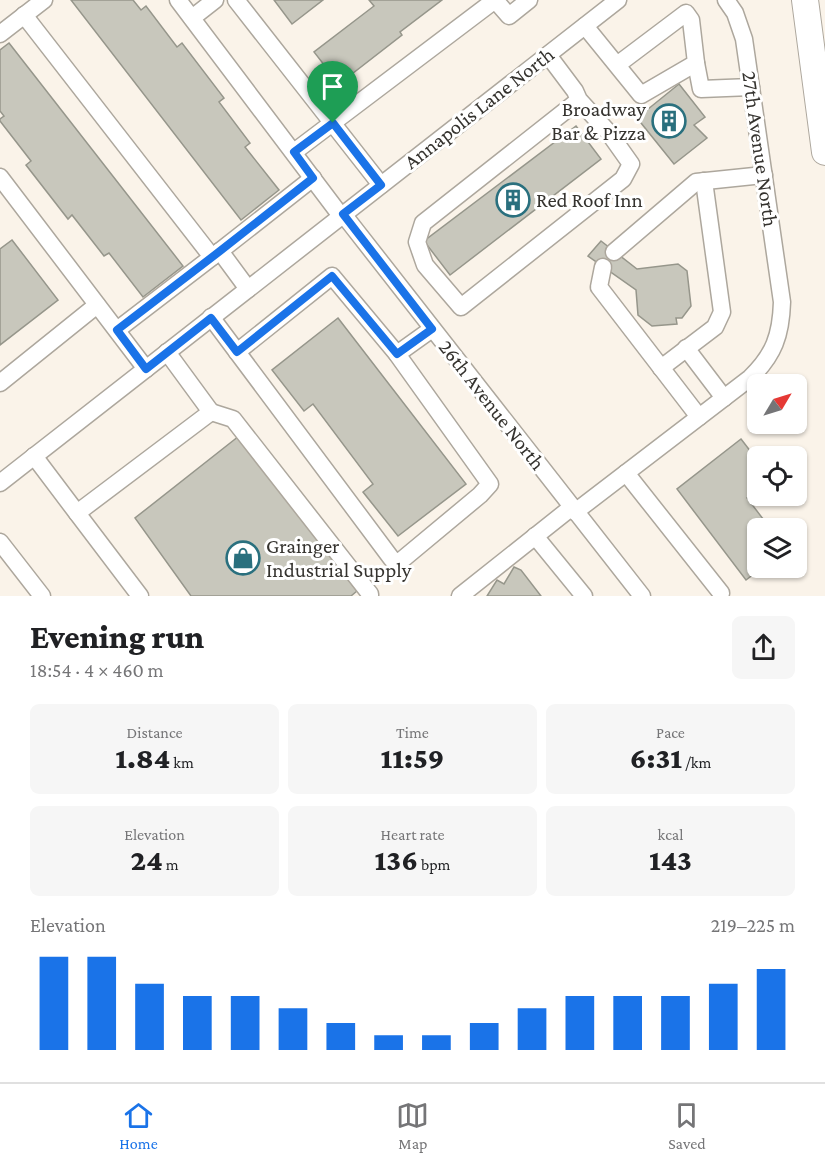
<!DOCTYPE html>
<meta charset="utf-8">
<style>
body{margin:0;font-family:"Crimson Pro",serif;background:#f6f6f6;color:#202124;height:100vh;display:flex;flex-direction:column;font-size:22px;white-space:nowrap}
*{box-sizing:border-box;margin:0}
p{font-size:20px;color:#757577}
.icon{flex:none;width:33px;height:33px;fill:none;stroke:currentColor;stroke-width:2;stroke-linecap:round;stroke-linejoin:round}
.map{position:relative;height:596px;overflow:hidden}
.panel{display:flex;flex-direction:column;background:#fff;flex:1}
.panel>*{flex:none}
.needle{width:39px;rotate:52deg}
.buttons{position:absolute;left:747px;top:374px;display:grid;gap:12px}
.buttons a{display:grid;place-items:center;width:60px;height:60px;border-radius:9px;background:#fff;box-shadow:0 2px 4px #0004;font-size:30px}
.pin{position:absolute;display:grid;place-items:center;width:51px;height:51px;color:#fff;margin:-62px -26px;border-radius:50% 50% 50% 0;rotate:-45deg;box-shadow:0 0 6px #0007}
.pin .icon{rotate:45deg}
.round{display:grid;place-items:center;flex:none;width:63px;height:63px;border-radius:9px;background:#f6f6f6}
.headline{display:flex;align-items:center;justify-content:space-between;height:102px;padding:0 30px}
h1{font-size:33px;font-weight:800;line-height:45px}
.metrics{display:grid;grid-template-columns:repeat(3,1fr);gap:9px;height:102px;padding:6px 30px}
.metrics div{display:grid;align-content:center;border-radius:9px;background:#f6f6f6;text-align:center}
.metrics b{font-size:30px;font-weight:800}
.metrics small{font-size:16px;font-weight:400}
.metrics p{font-size:16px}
.chart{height:168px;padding:12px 30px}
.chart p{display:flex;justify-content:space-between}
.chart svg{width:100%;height:108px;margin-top:6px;stroke:#1a73e8;stroke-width:6}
.tabs{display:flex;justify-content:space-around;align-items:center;height:84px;border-top:2px solid #e0e0e0;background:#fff;font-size:16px;color:#757577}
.tabs a{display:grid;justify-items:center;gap:3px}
.tabs .active{color:#1a73e8}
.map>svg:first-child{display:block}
.building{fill:#c8c7bc;stroke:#96968b;stroke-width:1.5}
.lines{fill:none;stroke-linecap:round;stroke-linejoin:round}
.minor-casing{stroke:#ada79d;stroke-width:19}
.highway-casing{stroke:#ada79d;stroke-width:28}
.minor{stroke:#fff;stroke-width:16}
.highway{stroke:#fff;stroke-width:26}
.route-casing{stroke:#fff;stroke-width:12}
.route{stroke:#1a73e8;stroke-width:8}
.labels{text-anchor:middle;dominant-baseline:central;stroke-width:6;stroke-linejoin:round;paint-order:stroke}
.street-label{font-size:21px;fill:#35332f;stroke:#fff}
.poi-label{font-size:21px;fill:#35332f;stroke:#fff;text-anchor:start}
</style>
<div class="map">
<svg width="825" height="596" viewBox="0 0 825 596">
<rect width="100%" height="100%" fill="#faf3e9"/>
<g class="building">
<path d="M 71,0 L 133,0 L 141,10 L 146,6 L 177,47 L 182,43 L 224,98 L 219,102 L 250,143 L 245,147 L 279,190 L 241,220 Z"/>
<path d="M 274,0 L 323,0 L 292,24 Z"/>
<path d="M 369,0 L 442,0 L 400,32 L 402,35 L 339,84 L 314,52 L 374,6 Z"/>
<path d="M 9,43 L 183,266 L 143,297 L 109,253 L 104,256 L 72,215 L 68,219 L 26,165 L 31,161 L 0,121 L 0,119 L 4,116 L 0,111 L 0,50 Z"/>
<path d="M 679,84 L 705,117 L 694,125 L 707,138 L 674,164 L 637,118 Z"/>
<path d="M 576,126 L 601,159 L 450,275 L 424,241 Z"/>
<path d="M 12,240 L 58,300 L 0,345 L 0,249 Z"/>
<path d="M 601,241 L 637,269 L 678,264 L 687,271 L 691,306 L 682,318 L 676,318 L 677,324 L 652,326 L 638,315 L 636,290 L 588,256 Z"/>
<path d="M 338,318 L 466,484 L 398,536 L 363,492 L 373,484 L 313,404 L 304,411 L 272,370 Z"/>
<path d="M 239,436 L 357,591 L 351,596 L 191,596 L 135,518 Z"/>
<path d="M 741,439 L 758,461 L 758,490 L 747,498 L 770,528 L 758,528 L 758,567 L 763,567 L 746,580 L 677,489 Z"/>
<path d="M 514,567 L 521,570 L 541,596 L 487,596 L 497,580 L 504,584 Z"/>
</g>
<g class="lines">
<defs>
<g id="minor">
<path d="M 178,0 L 341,216"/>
<path d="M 236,0 L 381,185"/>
<path d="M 24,15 L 212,257"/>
<path d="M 192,18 L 215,0"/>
<path d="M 585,26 L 641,95 L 696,63 L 691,20 L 686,13 L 617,65"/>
<path d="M 0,34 L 44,0"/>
<path d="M 548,55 L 575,91 L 579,100 L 609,133 L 631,164 L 623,179 L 461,307 L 425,265 L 417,242 L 423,223 L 579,100"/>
<path d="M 696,63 L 701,89 L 751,87"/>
<path d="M 294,152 L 495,0 L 509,16 L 529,0"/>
<path d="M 0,177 L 146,369"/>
<path d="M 343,214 L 642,596"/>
<path d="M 220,251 L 248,289"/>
<path d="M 614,252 L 696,182 L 764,175"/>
<path d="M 603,267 L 599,287 L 699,417"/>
<path d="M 211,317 L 391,558 L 397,564 L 480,495 L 490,484 L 397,354 L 432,329"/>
<path d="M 117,330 L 220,251 L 313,178"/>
<path d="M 686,348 L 724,398"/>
<path d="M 237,352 L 332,276 L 397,354"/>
<path d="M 661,368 L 715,327 L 722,312 L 704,181"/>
<path d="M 0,383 L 97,305"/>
<path d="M 211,412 L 233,419 L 370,594 L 370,596"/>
<path d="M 34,456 L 77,513"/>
<path d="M 626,473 L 721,593"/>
<path d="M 0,483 L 618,0"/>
<path d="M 575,512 L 750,378 C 774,355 781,335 782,302 L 744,39 L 735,13 L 726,0"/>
<path d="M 535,536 L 584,596"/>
<path d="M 0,542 L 42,596"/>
<path d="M 140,596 L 77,513 L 211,412 L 167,352"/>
<path d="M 460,596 L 572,507"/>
</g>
<path id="highway" d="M 805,0 L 825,152"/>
</defs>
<use href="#minor" class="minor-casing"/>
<use href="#highway" class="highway-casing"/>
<use href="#minor" class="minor"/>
<use href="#highway" class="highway"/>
</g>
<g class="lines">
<defs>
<path id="route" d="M 333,123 L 381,185 L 343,214 L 432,329 L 397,354 L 332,276 L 237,352 L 211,318 L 146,369 L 117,330 L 220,251 L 313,178 L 294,152 Z"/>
</defs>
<use href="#route" class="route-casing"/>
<use href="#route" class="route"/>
</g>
<defs>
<symbol id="building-ring" viewBox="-11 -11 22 22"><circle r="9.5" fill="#fff" stroke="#2a707e" stroke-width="1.5"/><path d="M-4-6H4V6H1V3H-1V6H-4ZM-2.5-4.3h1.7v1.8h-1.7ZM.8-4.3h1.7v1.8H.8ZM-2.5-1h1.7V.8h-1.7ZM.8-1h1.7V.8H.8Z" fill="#2a707e"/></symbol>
<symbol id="shop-ring" viewBox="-11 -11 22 22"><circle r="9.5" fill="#fff" stroke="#2a707e" stroke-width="1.5"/><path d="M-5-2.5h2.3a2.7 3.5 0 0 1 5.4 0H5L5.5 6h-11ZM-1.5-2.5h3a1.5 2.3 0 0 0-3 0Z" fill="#2a707e"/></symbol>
</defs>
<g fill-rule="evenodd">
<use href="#building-ring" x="650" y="102" width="38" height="38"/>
<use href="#building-ring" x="494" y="181" width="38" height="38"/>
<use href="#shop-ring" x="224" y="539" width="38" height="38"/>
</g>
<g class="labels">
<g class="street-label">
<text transform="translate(479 108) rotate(-38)">Annapolis Lane North</text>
<text transform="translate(760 149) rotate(82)">27th Avenue North</text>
<text transform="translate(492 405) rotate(52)">26th Avenue North</text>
</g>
<g class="poi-label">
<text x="646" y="109" text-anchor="end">Broadway<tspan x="646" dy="24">Bar &amp; Pizza</tspan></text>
<text x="536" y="200">Red Roof Inn</text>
<text x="266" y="546">Grainger<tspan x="266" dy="24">Industrial Supply</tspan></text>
</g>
</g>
</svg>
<div class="buttons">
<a><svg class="needle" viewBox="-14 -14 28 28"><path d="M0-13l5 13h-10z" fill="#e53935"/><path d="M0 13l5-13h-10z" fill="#757577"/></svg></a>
<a><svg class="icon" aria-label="locate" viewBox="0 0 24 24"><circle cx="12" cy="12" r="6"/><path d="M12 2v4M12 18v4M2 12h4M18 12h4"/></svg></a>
<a><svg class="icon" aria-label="layers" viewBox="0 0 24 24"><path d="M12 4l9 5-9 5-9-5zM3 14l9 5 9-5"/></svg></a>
</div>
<div class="pin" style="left:333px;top:123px;background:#1e9e55"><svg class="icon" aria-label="arrive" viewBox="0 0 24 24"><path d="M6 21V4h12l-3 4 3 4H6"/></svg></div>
</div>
<section class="panel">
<div class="headline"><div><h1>Evening run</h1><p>18:54 · 4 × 460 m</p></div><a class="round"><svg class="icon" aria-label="share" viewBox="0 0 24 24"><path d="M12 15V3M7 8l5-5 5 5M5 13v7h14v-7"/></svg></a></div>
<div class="metrics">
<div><p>Distance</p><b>1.84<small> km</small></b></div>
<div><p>Time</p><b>11:59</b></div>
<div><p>Pace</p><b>6:31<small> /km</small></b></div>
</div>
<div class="metrics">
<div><p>Elevation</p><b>24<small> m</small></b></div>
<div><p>Heart rate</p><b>136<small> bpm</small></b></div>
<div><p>kcal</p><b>143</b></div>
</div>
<div class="chart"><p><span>Elevation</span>219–225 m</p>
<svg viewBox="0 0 160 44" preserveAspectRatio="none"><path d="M5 44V6M15 44V6M25 44V17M35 44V22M45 44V22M55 44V27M65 44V33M75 44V38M85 44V38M95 44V33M105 44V27M115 44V22M125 44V22M135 44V22M145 44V17M155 44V11"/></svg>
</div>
</section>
<nav class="tabs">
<a class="active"><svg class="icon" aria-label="home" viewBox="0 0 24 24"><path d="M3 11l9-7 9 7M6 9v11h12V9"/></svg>Home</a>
<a><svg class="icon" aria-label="map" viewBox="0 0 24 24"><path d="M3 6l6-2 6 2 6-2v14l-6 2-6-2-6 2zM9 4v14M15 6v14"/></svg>Map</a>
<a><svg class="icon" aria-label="saved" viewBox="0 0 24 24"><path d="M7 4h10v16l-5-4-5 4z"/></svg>Saved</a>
</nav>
